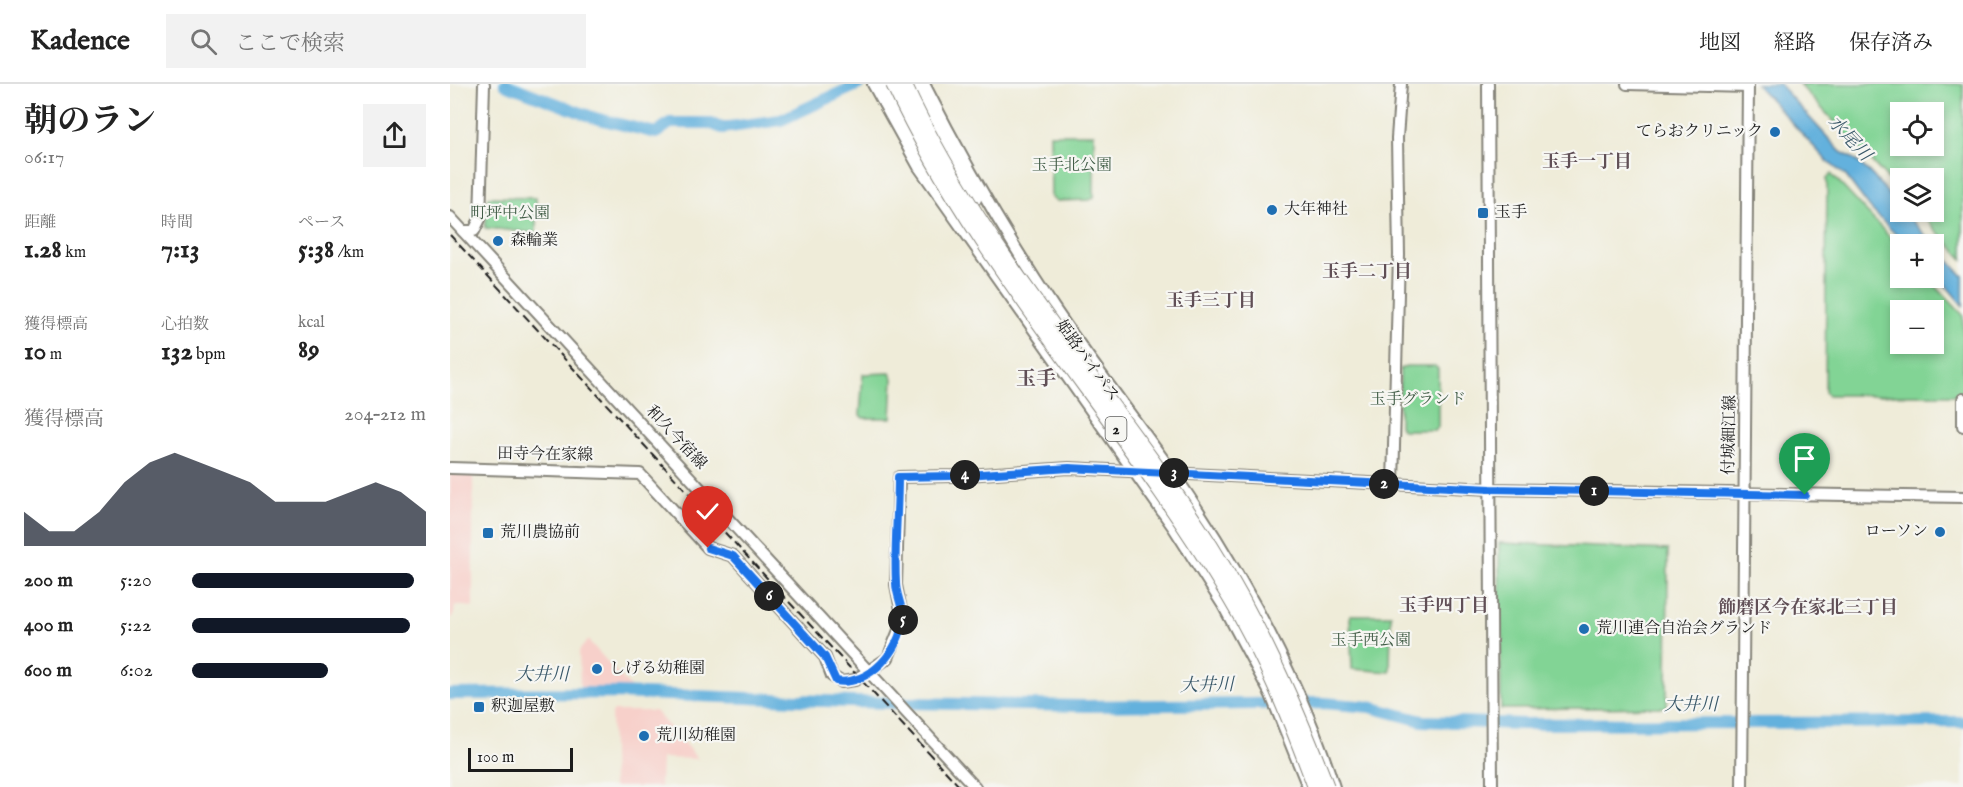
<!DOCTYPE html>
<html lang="ja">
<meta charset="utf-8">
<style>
body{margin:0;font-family:"IM FELL English","Noto Serif JP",serif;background:#f2f2f2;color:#222;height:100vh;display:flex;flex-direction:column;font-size:22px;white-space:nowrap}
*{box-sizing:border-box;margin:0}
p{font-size:20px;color:#767676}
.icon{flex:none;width:33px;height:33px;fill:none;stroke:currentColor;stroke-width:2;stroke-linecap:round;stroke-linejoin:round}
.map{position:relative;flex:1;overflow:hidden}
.panel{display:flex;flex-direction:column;background:#fff;width:450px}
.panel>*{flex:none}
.fabs{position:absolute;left:1440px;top:18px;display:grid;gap:12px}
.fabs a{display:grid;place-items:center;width:54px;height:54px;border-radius:0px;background:#fff;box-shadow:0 3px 9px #0003;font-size:30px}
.scale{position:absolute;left:18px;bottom:15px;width:105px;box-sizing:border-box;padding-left:6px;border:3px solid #1c1c1c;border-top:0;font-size:16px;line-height:21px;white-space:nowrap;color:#1c1c1c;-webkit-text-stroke:4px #f6f6f2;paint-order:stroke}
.pin{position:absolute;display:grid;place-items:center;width:51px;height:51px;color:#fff;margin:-62px -26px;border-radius:50% 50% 50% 0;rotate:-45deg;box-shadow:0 0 6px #0007}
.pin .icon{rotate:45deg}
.km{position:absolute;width:30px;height:30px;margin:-15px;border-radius:50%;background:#222;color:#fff;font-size:16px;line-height:30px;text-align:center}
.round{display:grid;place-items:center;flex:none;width:63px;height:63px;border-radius:0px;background:#f2f2f2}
.summary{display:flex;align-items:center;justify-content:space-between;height:102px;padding:0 24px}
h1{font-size:33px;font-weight:700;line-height:45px}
.metrics{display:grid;grid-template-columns:repeat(3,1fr);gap:9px;height:102px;padding:6px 24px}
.metrics div{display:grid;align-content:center}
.metrics b{font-size:26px;font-weight:700}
.metrics small{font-size:16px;font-weight:400}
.metrics p{font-size:16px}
.chart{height:168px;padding:12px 24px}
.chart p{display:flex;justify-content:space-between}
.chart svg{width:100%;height:108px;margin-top:6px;fill:#111827;opacity:.7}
ul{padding:0 24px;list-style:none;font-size:20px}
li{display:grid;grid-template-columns:96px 72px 1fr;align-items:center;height:45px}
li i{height:15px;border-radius:8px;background:#111827}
header{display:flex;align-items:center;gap:36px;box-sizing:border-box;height:84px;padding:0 30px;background:#fff;border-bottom:2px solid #e0e0e0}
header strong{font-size:28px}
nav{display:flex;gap:33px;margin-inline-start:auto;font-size:21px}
.search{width:420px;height:54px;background:#f2f2f2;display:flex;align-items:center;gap:15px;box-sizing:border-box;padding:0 21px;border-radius:0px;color:#767676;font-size:22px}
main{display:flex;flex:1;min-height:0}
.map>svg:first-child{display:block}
.built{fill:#f7d0ca}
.green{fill:#82d495;stroke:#4f7858;stroke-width:1.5;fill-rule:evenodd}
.water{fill:#64b1dd;stroke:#40667c;stroke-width:1.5}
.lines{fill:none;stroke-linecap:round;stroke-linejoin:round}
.river{stroke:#64b1dd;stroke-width:12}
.secondary-casing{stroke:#86847a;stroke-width:14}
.highway-casing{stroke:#86847a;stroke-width:16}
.secondary{stroke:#fff;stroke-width:10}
.highway{stroke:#fff;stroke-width:14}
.rail{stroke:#1c1c1c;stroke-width:2;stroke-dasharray:9 4.5;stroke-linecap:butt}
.highway-bridge-casing{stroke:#86847a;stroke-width:16;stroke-linecap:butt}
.highway-bridge{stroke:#fff;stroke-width:14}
.route-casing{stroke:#fff;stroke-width:12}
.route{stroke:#1a73e8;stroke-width:8}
.poi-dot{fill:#1f6fb2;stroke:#f6f6f2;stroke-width:2}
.labels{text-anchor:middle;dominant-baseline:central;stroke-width:4.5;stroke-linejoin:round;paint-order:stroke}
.shield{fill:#f6f6f2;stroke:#5d5d5c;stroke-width:1.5}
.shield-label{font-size:15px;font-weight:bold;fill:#1c1c1c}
.poi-label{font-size:16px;fill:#1c1c1c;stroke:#f6f6f2;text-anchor:start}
.park-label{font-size:16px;fill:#405c46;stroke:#f6f6f2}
.street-label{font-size:16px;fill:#1c1c1c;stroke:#f6f6f2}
.water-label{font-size:18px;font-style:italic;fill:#395869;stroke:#f6f6f2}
.neighbourhood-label{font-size:18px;font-weight:bold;fill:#604f56;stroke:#f6f6f2}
.quarter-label{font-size:20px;font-weight:bold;fill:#604f56;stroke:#f6f6f2}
</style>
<header>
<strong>Kadence</strong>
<div class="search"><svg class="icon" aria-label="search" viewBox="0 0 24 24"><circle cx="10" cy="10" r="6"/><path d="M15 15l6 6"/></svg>ここで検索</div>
<nav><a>地図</a><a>経路</a><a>保存済み</a></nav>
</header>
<main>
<section class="panel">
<div class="summary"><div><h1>朝のラン</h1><p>06:17</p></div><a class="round"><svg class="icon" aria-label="share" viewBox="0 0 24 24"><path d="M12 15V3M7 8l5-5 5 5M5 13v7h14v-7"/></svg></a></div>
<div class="metrics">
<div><p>距離</p><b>1.28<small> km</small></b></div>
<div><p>時間</p><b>7:13</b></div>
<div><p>ペース</p><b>5:38<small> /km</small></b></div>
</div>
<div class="metrics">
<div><p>獲得標高</p><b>10<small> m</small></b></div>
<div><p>心拍数</p><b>132<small> bpm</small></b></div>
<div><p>kcal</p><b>89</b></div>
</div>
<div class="chart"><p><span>獲得標高</span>204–212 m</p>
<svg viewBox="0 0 160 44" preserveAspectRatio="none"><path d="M0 44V30L10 38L20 38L30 30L40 18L50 10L60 6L70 10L80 14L90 18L100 26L110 26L120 26L130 22L140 18L150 22L160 30V44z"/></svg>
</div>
<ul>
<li><b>200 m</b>5:20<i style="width:95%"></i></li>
<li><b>400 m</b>5:22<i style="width:93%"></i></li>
<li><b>600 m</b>6:02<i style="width:58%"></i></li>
</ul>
</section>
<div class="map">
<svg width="1513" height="703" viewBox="0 0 1513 703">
<rect width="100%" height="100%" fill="#f6f6f2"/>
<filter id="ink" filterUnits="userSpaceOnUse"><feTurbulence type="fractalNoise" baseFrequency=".0167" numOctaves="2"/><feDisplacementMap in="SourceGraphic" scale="12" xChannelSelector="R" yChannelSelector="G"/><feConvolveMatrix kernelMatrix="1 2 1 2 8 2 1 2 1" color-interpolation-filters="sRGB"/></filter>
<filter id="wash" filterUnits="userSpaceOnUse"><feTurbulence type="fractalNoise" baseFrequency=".008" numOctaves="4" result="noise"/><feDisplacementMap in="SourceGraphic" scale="24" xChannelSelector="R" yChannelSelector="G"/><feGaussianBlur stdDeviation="1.35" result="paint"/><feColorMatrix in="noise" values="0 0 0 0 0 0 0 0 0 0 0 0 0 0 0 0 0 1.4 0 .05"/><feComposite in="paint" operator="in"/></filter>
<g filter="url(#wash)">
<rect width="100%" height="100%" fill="#efecd9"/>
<g class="built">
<path d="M 0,388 L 23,391 L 23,523 L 5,521 L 4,530 L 0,535 Z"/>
<path d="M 138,556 L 181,604 L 130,603 L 129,567 Z"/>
<path d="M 164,627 L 205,627 L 248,675 L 211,674 L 210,703 L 163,703 L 161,630 Z"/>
</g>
<g class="green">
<path d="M 1349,0 L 1513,0 L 1513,175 L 1469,128 L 1484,128 L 1484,94 L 1450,94 L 1450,108 ZM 1450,28 L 1484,28 L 1484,62 L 1450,62 Z"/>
<path d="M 600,50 L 644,50 L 644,113 L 640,116 L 606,117 L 601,113 Z"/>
<path d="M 1381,90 L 1450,164 L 1450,194 L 1478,194 L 1513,231 L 1513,311 L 1378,311 L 1375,308 L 1377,94 ZM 1450,226 L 1484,226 L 1484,260 L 1450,260 Z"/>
<path d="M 38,113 L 86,114 L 86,149 L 35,144 Z"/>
<path d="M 956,282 L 985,282 L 988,285 L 988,343 L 985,346 L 953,346 L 949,342 L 950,285 Z"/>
<path d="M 440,289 L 443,294 L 441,334 L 413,334 L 410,331 L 413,290 Z"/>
<path d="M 1049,459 L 1218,466 L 1217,623 L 1051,625 Z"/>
<path d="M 900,531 L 941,531 L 940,588 L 902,585 Z"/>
</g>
<g class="water">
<path d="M 1306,0 L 1329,0 L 1391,68 C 1415,78 1433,104 1450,124 L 1450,128 L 1454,128 L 1483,160 L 1455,160 L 1420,124 L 1396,92 L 1378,78 Z"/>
<path d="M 1484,161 L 1513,192 L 1513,222 L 1484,187 Z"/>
</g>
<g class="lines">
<g class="river">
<path d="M 55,0 L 145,34 L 206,49 L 220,39 L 259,39 L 272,44 L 331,36 L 409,0"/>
<path d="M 0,610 L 167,609 L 401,618 L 635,622 L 874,619 L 920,623 L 972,637 L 1074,640 L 1513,638"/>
</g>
</g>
</g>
<g filter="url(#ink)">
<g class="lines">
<defs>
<g id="secondary">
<path d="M 423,0 L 469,83 L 724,444 L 773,521 L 821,611 L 858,703"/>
<path d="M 474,0 C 513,77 556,152 604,224 C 642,280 684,334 723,389 C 790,486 848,590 884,703"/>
<path d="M 1038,0 L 1042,703"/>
<path d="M 1177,0 L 1298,3"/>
<path d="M 0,133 L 525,703"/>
<path d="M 13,147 L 24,147 L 30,135 L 34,0"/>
<path d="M 1513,315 L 1513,342"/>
<path d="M 0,384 L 190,390 L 258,464 L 283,472 L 375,573 L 382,592 L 391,598 L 405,596 L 438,574 L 453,536 L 446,501 L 449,393 L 503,392 L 619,384 L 1041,405 L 1513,413"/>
<path d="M 943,400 L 949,171 L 947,54 L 951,0"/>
<path d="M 1292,703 L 1298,0"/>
</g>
<g id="highway">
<path d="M 433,0 L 455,46 L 510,131"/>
<path d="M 464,0 L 524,115"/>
</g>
</defs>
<use href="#secondary" class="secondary-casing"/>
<use href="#highway" class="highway-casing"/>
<use href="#secondary" class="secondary"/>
<use href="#highway" class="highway"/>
<path class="rail" d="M 0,151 L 510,703"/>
<defs>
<g id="highway-bridge">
<path d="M 443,0 C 530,186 674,337 779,513 C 815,572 841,638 865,703"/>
<path d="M 454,0 C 532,169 661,307 761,462 C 809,538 845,619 877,703"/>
</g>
</defs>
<use href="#highway-bridge" class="highway-bridge-casing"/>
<use href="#highway-bridge" class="highway-bridge"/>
</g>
</g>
<g class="lines" filter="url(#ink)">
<defs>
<path id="route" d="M 258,464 L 283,472 L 375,573 L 386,597 C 419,603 451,565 453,535 C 453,522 446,511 446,499 C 444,464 448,428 448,393 L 503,392 L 619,384 L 1041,405 L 1355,411"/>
</defs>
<use href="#route" class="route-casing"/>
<use href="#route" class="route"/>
</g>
<g class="poi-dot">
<circle cx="1325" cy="48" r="6"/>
<circle cx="822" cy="126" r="6"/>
<rect x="1027" y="123" width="12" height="12" rx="3"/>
<circle cx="48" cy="157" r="6"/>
<circle cx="1490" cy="448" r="6"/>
<rect x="32" y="443" width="12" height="12" rx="3"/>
<circle cx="1134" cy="545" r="6"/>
<circle cx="147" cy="585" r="6"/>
<rect x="23" y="617" width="12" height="12" rx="3"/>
<circle cx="194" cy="652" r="6"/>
</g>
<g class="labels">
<rect class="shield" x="655.5" y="333" width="21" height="24" rx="4.5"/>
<g class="shield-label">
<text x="666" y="345">2</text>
</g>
<g class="poi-label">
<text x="1313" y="48" text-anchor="end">てらおクリニック</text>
<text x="834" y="126">大年神社</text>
<text x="1045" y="129">玉手</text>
<text x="60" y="157">森輪業</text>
<text x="1478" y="448" text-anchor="end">ローソン</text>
<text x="50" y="449">荒川農協前</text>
<text x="1146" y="545">荒川連合自治会グランド</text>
<text x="159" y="585">しげる幼稚園</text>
<text x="41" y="623">釈迦屋敷</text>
<text x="206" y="652">荒川幼稚園</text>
</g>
<g class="park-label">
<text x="622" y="82">玉手北公園</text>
<text x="60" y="130">町坪中公園</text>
<text x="968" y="316">玉手グランド</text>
<text x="921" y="557">玉手西公園</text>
</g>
<g class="street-label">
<text transform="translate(637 277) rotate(54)">姫路バイパス</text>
<text transform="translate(1280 351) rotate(-89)">付城細江線</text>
<text transform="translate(226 354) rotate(47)">和久今宿線</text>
<text transform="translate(95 371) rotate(1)">田寺今在家線</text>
</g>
<g class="water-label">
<text transform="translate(1399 55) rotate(47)">水尾川</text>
<text x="92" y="591">大井川</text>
<text transform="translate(757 602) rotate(-1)">大井川</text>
<text x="1241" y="621">大井川</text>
</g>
<g class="neighbourhood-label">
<text x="1137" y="78">玉手一丁目</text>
<text x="917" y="188">玉手二丁目</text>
<text x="761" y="217">玉手三丁目</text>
<text x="994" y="522">玉手四丁目</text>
<text x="1358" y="524">飾磨区今在家北三丁目</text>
</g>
<g class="quarter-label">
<text x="586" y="295">玉手</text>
</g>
</g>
</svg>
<div class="fabs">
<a><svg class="icon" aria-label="locate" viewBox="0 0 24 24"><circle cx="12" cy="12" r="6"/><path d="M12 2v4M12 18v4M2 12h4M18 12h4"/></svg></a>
<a><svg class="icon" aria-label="layers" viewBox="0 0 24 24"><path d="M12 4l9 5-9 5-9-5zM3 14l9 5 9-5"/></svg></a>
<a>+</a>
<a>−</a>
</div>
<div class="scale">100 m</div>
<div class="pin" style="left:1355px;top:411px;background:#1e9e55"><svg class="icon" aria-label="arrive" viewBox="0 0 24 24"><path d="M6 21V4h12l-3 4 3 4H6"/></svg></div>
<div class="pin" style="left:258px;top:464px;background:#d93025"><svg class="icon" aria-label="check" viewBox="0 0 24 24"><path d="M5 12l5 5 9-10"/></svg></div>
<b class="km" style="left:1144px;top:407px">1</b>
<b class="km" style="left:934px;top:400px">2</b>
<b class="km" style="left:724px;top:389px">3</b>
<b class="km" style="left:515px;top:391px">4</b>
<b class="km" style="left:453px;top:536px">5</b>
<b class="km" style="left:319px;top:512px">6</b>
</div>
</main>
